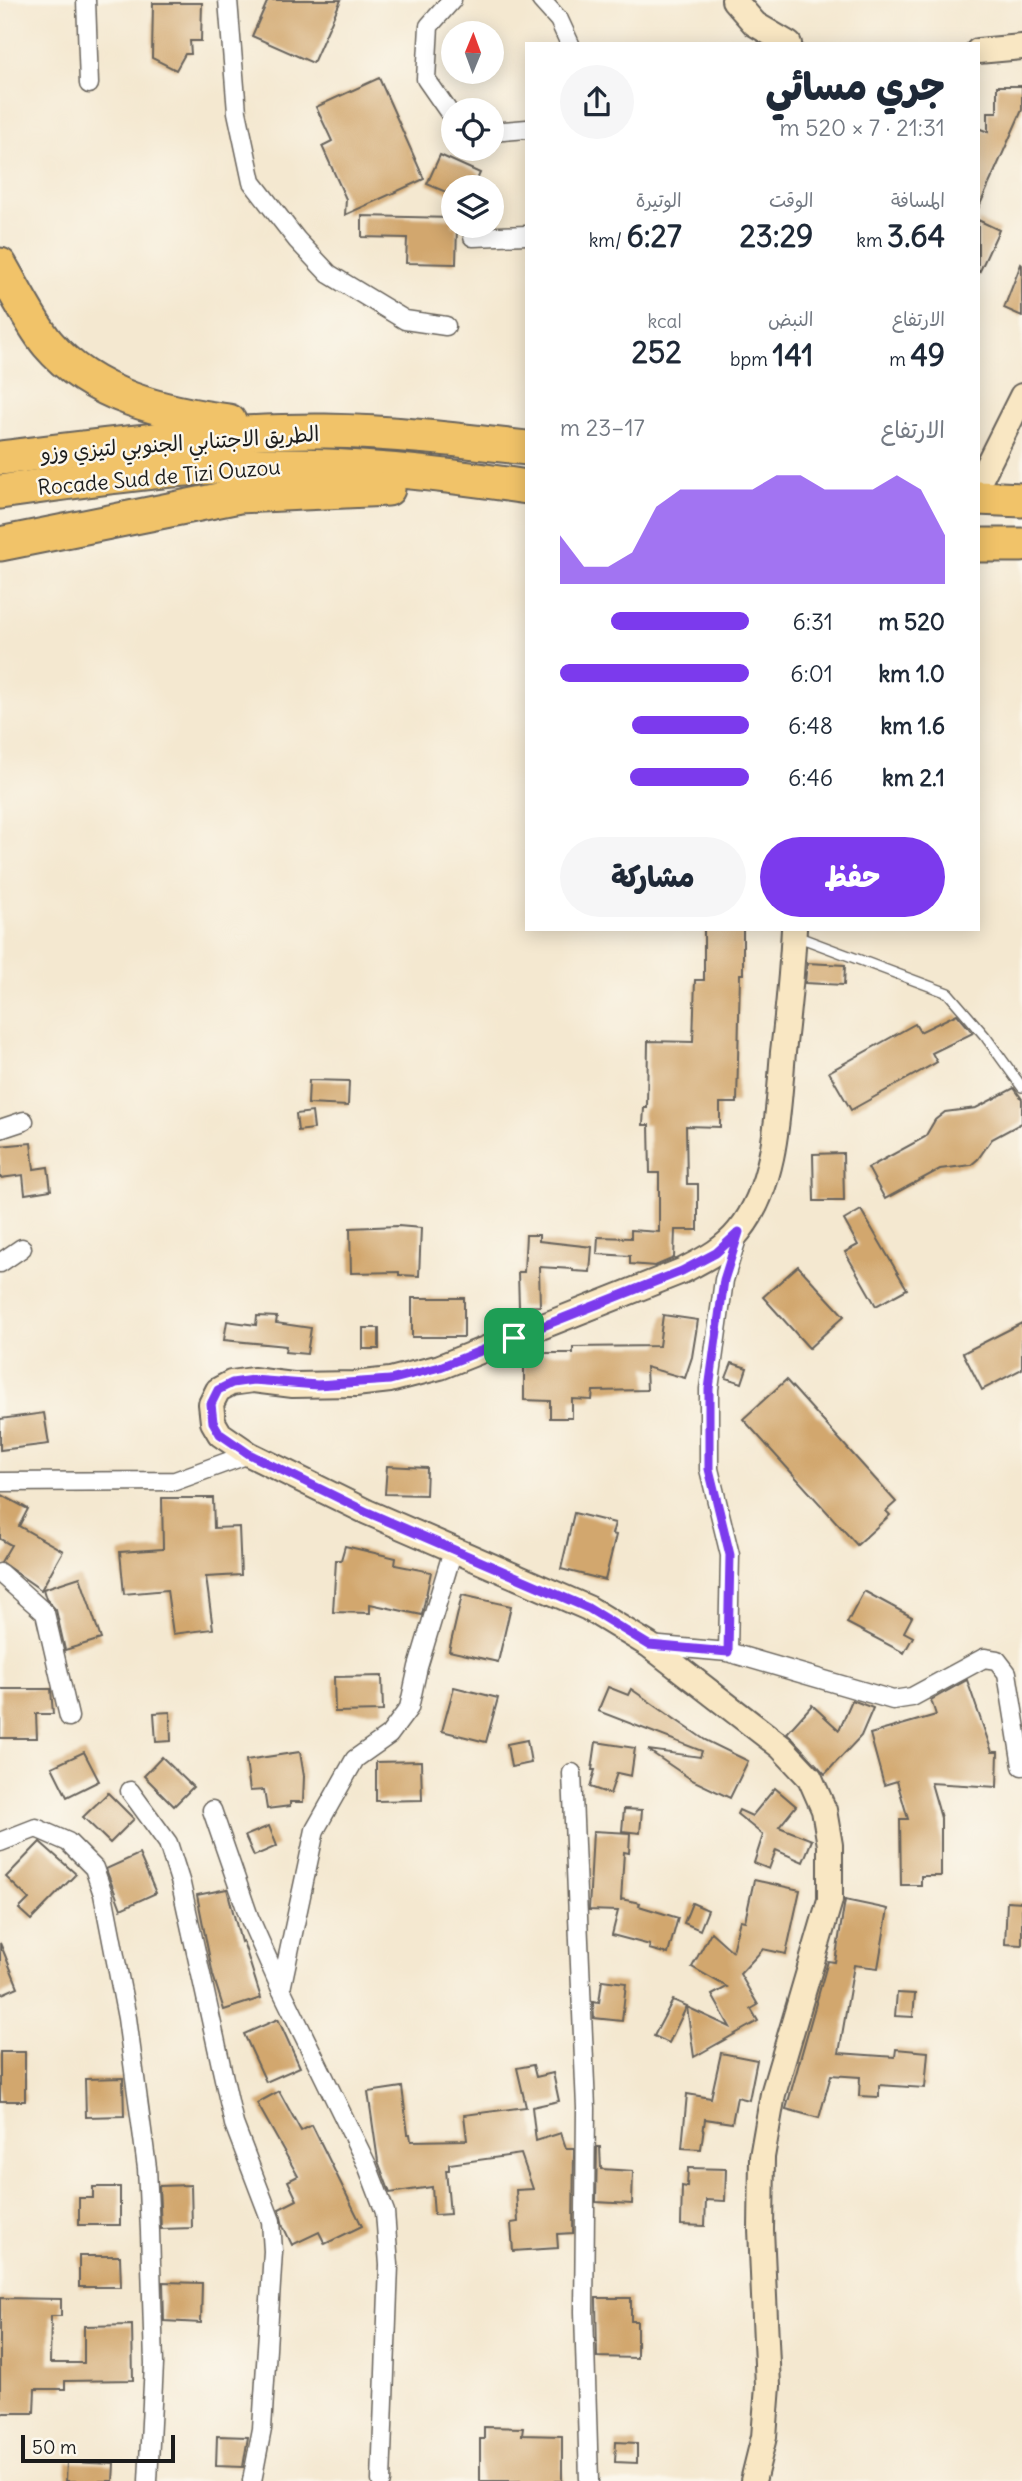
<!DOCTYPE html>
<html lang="ar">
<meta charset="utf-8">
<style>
body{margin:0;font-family:Delius,"Playpen Sans Arabic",sans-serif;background:#f6f6f7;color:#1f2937;direction:rtl;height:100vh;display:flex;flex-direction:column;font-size:26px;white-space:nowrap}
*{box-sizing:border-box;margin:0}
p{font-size:23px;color:#747a83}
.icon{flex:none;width:38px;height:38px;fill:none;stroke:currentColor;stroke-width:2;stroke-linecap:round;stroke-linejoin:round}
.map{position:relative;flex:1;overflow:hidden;direction:ltr}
.sheet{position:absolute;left:525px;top:42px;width:455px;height:889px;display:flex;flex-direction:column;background:#fff;border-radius:0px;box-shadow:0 4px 18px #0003;direction:rtl}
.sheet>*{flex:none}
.needle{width:46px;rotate:1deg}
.buttons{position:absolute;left:441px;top:21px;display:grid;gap:14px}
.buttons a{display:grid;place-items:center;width:63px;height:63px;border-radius:50%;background:#fff;box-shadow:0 4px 18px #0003;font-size:35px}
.scale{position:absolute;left:21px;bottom:18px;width:154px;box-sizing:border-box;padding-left:7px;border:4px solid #1c1c1c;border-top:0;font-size:19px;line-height:24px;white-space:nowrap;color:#1c1c1c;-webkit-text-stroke:5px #fbf7ec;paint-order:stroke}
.pin{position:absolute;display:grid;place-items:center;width:60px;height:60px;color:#fff;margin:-30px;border-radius:14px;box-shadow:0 4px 10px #0006}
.round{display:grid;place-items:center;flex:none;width:74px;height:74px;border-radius:37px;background:#f6f6f7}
.overview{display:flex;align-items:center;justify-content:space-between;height:119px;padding:0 35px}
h1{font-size:38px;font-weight:800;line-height:52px}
.figures{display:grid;grid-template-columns:repeat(3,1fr);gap:10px;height:119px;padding:7px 35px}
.figures div{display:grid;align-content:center}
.figures b{font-size:30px;font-weight:800}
.figures small{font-size:19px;font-weight:400}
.figures p{font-size:19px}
.chart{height:196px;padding:14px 35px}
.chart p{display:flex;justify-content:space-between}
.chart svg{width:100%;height:126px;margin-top:7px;fill:#7c3aed;opacity:.7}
.action{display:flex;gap:14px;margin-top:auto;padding:14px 35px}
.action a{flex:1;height:80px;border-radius:42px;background:#7c3aed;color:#fff;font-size:28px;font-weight:800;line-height:80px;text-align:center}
.action a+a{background:#f6f6f7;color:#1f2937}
ul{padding:0 35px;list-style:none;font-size:23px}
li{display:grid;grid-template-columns:112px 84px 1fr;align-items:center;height:52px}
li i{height:18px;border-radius:9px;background:#7c3aed}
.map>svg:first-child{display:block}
.building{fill:#d2a76e}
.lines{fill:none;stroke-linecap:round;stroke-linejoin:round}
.lane-casing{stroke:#68635b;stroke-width:12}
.street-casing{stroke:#68635b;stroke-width:21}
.secondary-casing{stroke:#68635b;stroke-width:28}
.highway-casing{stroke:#68635b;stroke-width:37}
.lane{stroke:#fff;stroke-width:9}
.street{stroke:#fff;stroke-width:18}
.secondary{stroke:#f9e7c3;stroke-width:24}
.highway{stroke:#f1c369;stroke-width:33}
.route-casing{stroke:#fff;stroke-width:14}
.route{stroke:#7c3aed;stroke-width:9}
.labels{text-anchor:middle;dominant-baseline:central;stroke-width:5;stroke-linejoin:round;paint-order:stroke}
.street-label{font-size:21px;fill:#1c1c1c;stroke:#fbf7ec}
</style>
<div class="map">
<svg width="1022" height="2481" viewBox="0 0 1022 2481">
<rect width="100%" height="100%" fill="#fbf7ec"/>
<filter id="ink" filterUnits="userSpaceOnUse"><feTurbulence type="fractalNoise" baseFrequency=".0143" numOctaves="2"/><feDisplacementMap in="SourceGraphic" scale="14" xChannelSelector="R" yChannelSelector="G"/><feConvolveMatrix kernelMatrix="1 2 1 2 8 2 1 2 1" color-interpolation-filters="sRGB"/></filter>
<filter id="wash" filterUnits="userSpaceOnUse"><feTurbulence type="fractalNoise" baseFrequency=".00686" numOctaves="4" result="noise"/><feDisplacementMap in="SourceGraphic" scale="28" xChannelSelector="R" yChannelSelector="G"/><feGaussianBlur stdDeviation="1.57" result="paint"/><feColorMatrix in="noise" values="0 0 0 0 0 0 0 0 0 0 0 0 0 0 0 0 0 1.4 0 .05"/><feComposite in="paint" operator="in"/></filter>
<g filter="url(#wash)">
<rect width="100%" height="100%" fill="#f4e8d0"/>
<g id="blocks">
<g class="building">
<path d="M 268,0 L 341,0 L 313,63 L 252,36 Z"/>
<path d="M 153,3 L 202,3 L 201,41 L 190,41 L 191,54 L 185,54 L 176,70 L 152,58 Z"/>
<path d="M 379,78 L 424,179 L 345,215 L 346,199 L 322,146 L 332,141 L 316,107 Z"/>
<path d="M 997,86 L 1022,86 L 1022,110 L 978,209 L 978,128 L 988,132 L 988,112 L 997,112 Z"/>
<path d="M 440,155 L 480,173 L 474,187 L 453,187 L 453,195 L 427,184 Z"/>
<path d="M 362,216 L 453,218 L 453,226 L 457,226 L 456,264 L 406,263 L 407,238 L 362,237 Z"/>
<path d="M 978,220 L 999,230 L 978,275 Z"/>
<path d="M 1021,264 L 1022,265 L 1022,316 L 1004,308 Z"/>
<path d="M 704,929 L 743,929 L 743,974 L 740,974 L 737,1103 L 720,1103 L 720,1127 L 686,1126 L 687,1184 L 698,1184 L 698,1230 L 675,1230 L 674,1258 L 655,1266 L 630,1264 L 630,1256 L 597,1254 L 598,1237 L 631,1238 L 631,1230 L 659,1232 L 659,1173 L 650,1173 L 649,1125 L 643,1125 L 644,1108 L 647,1108 L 648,1041 L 693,1042 L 695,980 L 704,980 Z"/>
<path d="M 807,963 L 845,965 L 844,985 L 805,983 Z"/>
<path d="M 957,1014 L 973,1033 L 932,1053 L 937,1062 L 851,1110 L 829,1072 L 915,1024 L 920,1032 Z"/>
<path d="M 309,1080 L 349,1081 L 348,1106 L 308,1104 Z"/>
<path d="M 1014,1088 L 1022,1099 L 1022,1123 L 992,1139 L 978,1159 L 971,1165 L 940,1169 L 885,1199 L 868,1168 L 925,1137 L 935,1120 L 945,1112 L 976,1108 Z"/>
<path d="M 312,1112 L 314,1129 L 298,1131 L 296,1114 Z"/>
<path d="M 31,1143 L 34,1169 L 48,1167 L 51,1190 L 25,1194 L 23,1175 L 0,1178 L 0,1146 Z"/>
<path d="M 843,1153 L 844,1201 L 814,1201 L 813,1154 Z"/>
<path d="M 861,1210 L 907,1289 L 876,1306 L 845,1252 L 858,1245 L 844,1220 Z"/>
<path d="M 398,1226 L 421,1228 L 419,1276 L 399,1275 L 399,1272 L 351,1273 L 350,1228 Z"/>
<path d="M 526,1235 L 539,1235 L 539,1241 L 592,1247 L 590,1272 L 573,1271 L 573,1269 L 539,1267 L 540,1306 L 519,1307 L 518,1272 L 524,1272 Z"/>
<path d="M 798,1266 L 844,1316 L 809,1348 L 763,1297 Z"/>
<rect x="412" y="1298" width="52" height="39"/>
<path d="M 663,1315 L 698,1320 L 692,1357 L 685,1378 L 646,1367 L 647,1390 L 593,1391 L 592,1400 L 572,1399 L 572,1418 L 550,1418 L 550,1401 L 524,1400 L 524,1353 L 573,1353 L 573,1347 L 659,1346 Z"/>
<path d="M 257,1316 L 277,1317 L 276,1323 L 311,1328 L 307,1354 L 285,1352 L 286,1346 L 224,1340 L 227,1321 L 256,1325 Z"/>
<path d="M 1022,1323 L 1022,1369 L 982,1390 L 963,1353 Z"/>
<rect x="363" y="1328" width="16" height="21"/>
<path d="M 732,1363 L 747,1368 L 742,1383 L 726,1378 Z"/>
<path d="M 786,1380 L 896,1502 L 886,1511 L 890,1515 L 857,1545 L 743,1419 Z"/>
<path d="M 44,1413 L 49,1444 L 0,1450 L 0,1419 Z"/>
<path d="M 387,1466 L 427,1468 L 426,1495 L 385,1494 Z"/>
<path d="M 0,1494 L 28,1509 L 19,1526 L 63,1551 L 41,1590 L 1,1562 L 11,1545 L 0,1539 Z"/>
<path d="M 162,1498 L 213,1498 L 214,1528 L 239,1527 L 241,1575 L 206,1577 L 213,1629 L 173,1634 L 167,1590 L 124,1594 L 120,1552 L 163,1549 Z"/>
<path d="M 574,1513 L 615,1523 L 612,1534 L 616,1535 L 605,1580 L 561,1569 Z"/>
<path d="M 345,1546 L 396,1558 L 395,1565 L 431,1572 L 422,1615 L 370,1604 L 370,1613 L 333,1612 L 336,1560 L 341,1560 Z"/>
<path d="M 80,1577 L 101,1639 L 65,1650 L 56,1610 L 46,1599 L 43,1589 Z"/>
<path d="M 864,1591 L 912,1617 L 904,1632 L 913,1637 L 904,1653 L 847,1623 Z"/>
<path d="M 462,1595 L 511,1606 L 498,1662 L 449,1651 Z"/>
<path d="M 382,1676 L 383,1711 L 335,1712 L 334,1677 Z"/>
<path d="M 967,1680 L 992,1752 L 998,1752 L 997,1787 L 931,1783 L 941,1818 L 941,1876 L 921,1876 L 921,1885 L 901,1885 L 900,1819 L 908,1819 L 897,1781 L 884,1785 L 870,1734 L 936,1715 L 931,1700 Z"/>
<path d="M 454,1687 L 498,1698 L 486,1742 L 442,1731 Z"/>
<path d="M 608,1687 L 628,1695 L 631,1689 L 705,1740 L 748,1761 L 730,1798 L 692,1780 L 648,1750 L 700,1757 L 702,1751 L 598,1711 Z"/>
<path d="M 0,1689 L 51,1689 L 53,1714 L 36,1714 L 37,1738 L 0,1738 Z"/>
<path d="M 852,1700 L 873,1708 L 861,1736 L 825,1774 L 787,1733 L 812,1705 L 839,1730 Z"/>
<path d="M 170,1712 L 171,1741 L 156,1742 L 154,1713 Z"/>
<path d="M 527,1740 L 531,1763 L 511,1767 L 507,1744 Z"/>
<path d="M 596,1742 L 635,1748 L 631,1776 L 617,1773 L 610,1794 L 590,1787 L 595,1770 L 592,1770 Z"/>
<path d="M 84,1752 L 99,1781 L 67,1797 L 52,1767 Z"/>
<path d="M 300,1752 L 304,1776 L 303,1802 L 290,1802 L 290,1806 L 267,1809 L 264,1790 L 250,1791 L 246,1760 Z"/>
<path d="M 162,1757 L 193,1787 L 174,1806 L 144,1776 Z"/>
<path d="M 421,1761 L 422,1800 L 376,1801 L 376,1762 Z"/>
<path d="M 775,1788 L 796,1806 L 779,1827 L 812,1840 L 803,1862 L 776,1850 L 769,1869 L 754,1863 L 763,1835 L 737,1814 L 739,1810 L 752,1816 Z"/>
<path d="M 108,1793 L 134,1819 L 110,1843 L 83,1817 Z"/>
<path d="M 624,1809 L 642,1810 L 640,1833 L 622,1831 Z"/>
<path d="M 269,1826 L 277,1846 L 254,1856 L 245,1836 Z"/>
<path d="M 593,1831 L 630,1833 L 629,1853 L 624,1852 L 621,1901 L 621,1899 L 640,1903 L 639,1906 L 678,1918 L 668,1954 L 649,1949 L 650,1945 L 612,1935 L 618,1911 L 589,1910 Z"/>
<path d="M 40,1842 L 76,1874 L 31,1920 L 19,1909 L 29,1899 L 6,1877 Z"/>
<path d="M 139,1854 L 156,1893 L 121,1909 L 106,1869 Z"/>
<path d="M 754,1880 L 800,1890 L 786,1954 L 763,1949 L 740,1974 L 758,2005 L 751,2009 L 758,2021 L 694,2057 L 687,2007 L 730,2027 L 712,1995 L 727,1987 L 692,1967 L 711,1932 L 732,1951 L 740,1920 L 745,1921 Z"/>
<path d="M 227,1889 L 241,1942 L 243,1941 L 261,1998 L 224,2010 L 213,1975 L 197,1895 Z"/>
<path d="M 845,1900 L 888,1909 L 878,1968 L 854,1965 L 839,2053 L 895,2057 L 896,2049 L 928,2052 L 925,2088 L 879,2085 L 879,2097 L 859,2096 L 860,2077 L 831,2075 L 819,2118 L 786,2109 L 828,1961 L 835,1962 Z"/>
<path d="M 1007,1901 L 1022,1902 L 1022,1945 L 1005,1944 Z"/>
<path d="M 692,1903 L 708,1910 L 700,1930 L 684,1923 Z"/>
<path d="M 0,1943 L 18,1987 L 0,1995 Z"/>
<path d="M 602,1980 L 626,1983 L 622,2021 L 594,2018 L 593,2002 L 599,2003 Z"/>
<path d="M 897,1993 L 915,1994 L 913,2017 L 895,2016 Z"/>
<path d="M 673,2000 L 687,2006 L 669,2043 L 654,2036 Z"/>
<path d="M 278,2019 L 300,2067 L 266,2082 L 244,2034 Z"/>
<rect x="0" y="2052" width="25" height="49"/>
<path d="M 721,2053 L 757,2060 L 749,2100 L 737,2097 L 732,2123 L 705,2119 L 701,2149 L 682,2148 L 687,2094 L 711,2098 Z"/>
<path d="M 533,2065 L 536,2077 L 553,2073 L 559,2101 L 532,2107 L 536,2141 L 561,2133 L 566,2148 L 574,2148 L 573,2233 L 557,2234 L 558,2248 L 513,2251 L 511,2223 L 518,2222 L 516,2190 L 533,2189 L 521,2154 L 449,2164 L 449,2170 L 446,2170 L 450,2214 L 434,2215 L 432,2187 L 390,2193 L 378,2161 L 368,2092 L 402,2087 L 408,2134 L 410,2134 L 411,2141 L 467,2140 L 464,2115 L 526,2107 L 517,2068 Z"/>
<path d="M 123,2078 L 124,2116 L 86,2117 L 85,2079 Z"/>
<path d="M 279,2091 L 301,2131 L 312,2125 L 362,2226 L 325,2244 L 319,2232 L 292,2245 L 283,2226 L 279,2209 L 297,2200 L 288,2181 L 298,2176 L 257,2103 Z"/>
<path d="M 597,2147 L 600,2147 L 601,2169 L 633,2171 L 632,2204 L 596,2202 Z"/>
<path d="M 688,2168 L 726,2169 L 725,2201 L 706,2200 L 705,2226 L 681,2225 L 682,2186 L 687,2187 Z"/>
<path d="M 191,2185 L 192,2228 L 161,2229 L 159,2186 Z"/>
<path d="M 93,2187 L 120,2187 L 120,2225 L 79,2225 L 79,2198 L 93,2198 Z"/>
<path d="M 79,2256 L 120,2256 L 121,2287 L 79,2287 Z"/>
<path d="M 163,2282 L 202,2283 L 201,2323 L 164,2321 Z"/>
<path d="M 0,2298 L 61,2299 L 61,2316 L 51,2316 L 50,2363 L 84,2363 L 84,2326 L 132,2325 L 133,2380 L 65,2381 L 65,2389 L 35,2389 L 34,2413 L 0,2413 Z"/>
<path d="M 596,2298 L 631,2298 L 631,2321 L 637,2321 L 637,2358 L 597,2357 Z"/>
<path d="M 484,2427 L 523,2428 L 522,2435 L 562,2436 L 562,2481 L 480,2481 L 480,2439 L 484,2439 Z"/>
<path d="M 217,2436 L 248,2437 L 243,2467 L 216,2466 Z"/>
<path d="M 616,2442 L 637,2443 L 637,2463 L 615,2462 Z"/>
<path d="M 67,2462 L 114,2464 L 113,2481 L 66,2481 Z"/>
</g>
</g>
</g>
<g filter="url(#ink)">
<use href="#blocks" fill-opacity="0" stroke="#68635b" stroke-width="2"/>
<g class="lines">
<defs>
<path id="lane" d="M 796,936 L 948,993 L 985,1036 L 1022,1087"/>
<g id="street">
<path d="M 86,0 L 89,84"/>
<path d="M 228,0 L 237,112 L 252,182 L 297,240 L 329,274 L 405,320 L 446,326"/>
<path d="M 452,0 L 429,26 L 426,79 L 453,118"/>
<path d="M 541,0 L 559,20 L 570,44"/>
<path d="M 492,132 L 527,129"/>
<path d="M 473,237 L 527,235"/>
<path d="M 0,1129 L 24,1121"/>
<path d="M 0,1263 L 22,1248"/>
<path d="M 0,1482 L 175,1481 L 249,1454"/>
<path d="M 0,1573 L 45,1613 L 69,1717"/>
<path d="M 649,1645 L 728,1652 L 893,1700 L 912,1697 L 984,1658 L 997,1660 L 1007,1673 L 1022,1766"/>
<path d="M 728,1652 L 730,1555 L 709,1469 L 709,1389 L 724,1280 L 739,1232"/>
<path d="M 572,1773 L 586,2108 L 584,2312 L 589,2481"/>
<path d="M 130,1791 L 168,1843 L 181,1884 L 234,2124 L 271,2221 L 273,2251 L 262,2429 L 252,2481"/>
<path d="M 212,1810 L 249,1917 L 281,1989 L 367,2165 L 385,2212 L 389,2265 L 381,2481"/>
<path d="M 0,1842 L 36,1828 L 68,1842 L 94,1868 L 103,1894 L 127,2018 L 147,2168 L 150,2231 L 154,2364 L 148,2481"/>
<path d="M 281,1989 L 315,1830 L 355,1759 L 389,1735 L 409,1708 L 418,1667 L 453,1550"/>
</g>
<g id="secondary">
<path d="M 734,0 L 755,24 L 789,44"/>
<path d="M 978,51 L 1022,47"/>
<path d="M 978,484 L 1022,396"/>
<path d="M 753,2481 L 764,2437 L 768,2386 L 761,2229 L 762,2157 L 773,2094 L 830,1900 L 830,1845 L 824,1810 L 810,1778 L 781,1747 L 649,1645 L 588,1608 L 367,1512 L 249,1454 L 220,1434 L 213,1422 L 211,1404 L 218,1390 L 231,1383 L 253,1380 L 293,1385 L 355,1384 L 390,1380 L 440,1367 L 682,1271 C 703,1260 724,1250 739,1231 C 777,1185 778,1109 783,1052 C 788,1011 792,970 794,929"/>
</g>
<g id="highway">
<path d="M 0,265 C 14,289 32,325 48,344 C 92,396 165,413 229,421"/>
<path d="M 0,458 C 105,445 219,430 325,431 C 392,432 460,440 527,448"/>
<path d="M 0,492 C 89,479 181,466 271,465 C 356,464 443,474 527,487"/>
<path d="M 978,498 L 1022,500"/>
<path d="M 0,544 L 239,496 L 388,489"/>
<path d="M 978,545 L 1022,545"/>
</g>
</defs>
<use href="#lane" class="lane-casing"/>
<use href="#street" class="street-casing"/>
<use href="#secondary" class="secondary-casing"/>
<use href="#highway" class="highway-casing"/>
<use href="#lane" class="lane"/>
<use href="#street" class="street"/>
<use href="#secondary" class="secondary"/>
<use href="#highway" class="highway"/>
</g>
</g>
<g class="lines" filter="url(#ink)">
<defs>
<path id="route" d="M 739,1232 L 724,1280 L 709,1389 L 709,1469 L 730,1555 L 728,1652 L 649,1645 L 588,1608 L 367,1512 L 249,1454 L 220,1434 L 213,1422 L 211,1404 L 218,1390 L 232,1383 L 253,1380 L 317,1385 L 390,1380 L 440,1367 L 682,1271 L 716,1253 Z"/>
</defs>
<use href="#route" class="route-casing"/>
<use href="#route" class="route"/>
</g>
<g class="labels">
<g class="street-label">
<text transform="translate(180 443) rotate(-4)">الطريق الاجتنابي الجنوبي لتيزي وزو</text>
<text transform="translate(159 477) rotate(-5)">Rocade Sud de Tizi Ouzou</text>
</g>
</g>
</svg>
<div class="buttons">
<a><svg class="needle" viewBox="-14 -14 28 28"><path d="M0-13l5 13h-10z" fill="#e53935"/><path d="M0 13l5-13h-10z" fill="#747a83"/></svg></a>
<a><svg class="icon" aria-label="locate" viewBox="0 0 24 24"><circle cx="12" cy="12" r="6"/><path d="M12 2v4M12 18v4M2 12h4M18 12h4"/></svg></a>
<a><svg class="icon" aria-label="layers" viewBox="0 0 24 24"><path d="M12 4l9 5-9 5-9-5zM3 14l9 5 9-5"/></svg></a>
</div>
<div class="scale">50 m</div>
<div class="pin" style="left:514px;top:1338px;background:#1e9e55"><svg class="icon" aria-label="arrive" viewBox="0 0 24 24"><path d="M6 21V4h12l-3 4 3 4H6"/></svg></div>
<section class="sheet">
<div class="overview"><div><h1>جري مسائي</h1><p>21:31 · 7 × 520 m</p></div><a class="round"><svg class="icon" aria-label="share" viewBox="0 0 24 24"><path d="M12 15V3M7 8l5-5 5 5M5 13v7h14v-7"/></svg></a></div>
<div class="figures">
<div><p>المسافة</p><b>3.64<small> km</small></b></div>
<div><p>الوقت</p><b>23:29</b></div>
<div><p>الوتيرة</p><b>6:27<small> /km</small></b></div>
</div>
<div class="figures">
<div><p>الارتفاع</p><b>49<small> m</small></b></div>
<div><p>النبض</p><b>141<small> bpm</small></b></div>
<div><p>kcal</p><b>252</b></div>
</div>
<div class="chart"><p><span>الارتفاع</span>17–23 m</p>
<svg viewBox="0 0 160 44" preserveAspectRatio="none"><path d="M0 44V27L10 38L20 38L30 33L40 17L50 11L60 11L70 11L80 11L90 6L100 6L110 11L120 11L130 11L140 6L150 11L160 27V44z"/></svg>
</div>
<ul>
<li><b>520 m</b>6:31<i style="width:73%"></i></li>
<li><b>1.0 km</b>6:01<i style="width:100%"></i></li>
<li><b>1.6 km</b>6:48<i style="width:62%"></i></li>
<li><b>2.1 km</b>6:46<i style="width:63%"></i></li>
</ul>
<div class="action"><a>حفظ</a><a>مشاركة</a></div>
</section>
</div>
